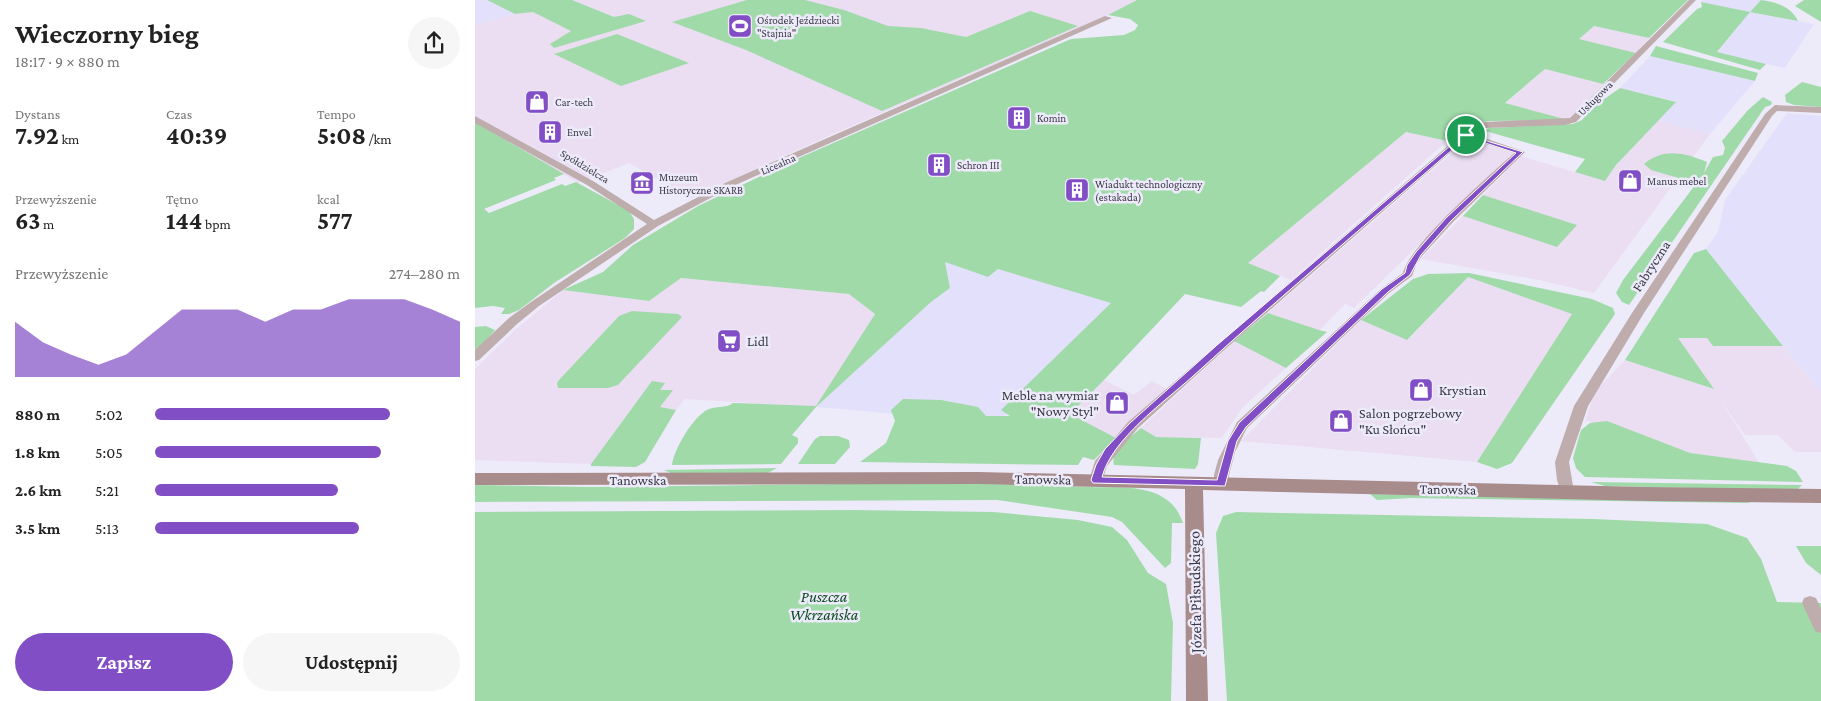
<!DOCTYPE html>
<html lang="pl">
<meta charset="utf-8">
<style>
body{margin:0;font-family:"Crimson Pro",serif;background:#f6f6f6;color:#222;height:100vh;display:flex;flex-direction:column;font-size:19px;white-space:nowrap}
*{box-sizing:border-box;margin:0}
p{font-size:16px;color:#767676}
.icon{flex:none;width:28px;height:28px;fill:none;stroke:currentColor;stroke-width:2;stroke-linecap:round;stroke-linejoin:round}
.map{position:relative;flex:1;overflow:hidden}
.side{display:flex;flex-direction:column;background:#fff;width:475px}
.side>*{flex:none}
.pin{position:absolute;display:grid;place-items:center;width:42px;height:42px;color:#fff;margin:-21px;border:2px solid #fff;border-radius:50%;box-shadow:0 1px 5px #0007}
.round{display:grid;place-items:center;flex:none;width:52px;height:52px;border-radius:26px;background:#f6f6f6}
.head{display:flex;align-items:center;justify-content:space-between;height:85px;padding:0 15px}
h1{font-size:28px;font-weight:700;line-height:38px}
.figures{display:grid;grid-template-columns:repeat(3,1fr);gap:8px;height:85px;padding:5px 15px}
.figures div{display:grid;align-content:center}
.figures b{font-size:25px;font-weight:700}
.figures small{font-size:14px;font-weight:400}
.figures p{font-size:14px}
.chart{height:140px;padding:10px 15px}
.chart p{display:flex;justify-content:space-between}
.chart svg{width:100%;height:90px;margin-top:5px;fill:#814ec6;opacity:.7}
.action{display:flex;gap:10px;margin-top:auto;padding:10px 15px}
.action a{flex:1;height:58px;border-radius:30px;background:#814ec6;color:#fff;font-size:20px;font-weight:700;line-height:58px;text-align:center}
.action a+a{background:#f6f6f6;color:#222}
ul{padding:0 15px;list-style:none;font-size:16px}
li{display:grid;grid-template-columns:80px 60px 1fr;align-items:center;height:38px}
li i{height:12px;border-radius:6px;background:#814ec6}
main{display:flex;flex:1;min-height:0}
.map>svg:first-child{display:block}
.commercial{fill:#ebdef2}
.built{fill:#e3e0fb}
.green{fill:#a0daa9}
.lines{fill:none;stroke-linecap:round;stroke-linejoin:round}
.street{fill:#bfacac;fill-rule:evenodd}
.secondary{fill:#a88c8c;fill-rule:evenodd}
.route{fill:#814ec6;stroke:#fff;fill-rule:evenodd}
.labels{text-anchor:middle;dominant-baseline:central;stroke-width:5;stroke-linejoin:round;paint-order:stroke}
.far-poi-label{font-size:11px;fill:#3b3947;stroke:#edebfa;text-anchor:start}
.far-street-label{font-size:11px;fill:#3b3947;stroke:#edebfa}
.street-label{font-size:14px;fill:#3b3947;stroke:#edebfa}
.poi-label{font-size:14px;fill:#3b3947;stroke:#edebfa;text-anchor:start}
.near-street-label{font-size:16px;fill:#3b3947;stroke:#edebfa}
.near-park-label{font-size:16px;font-style:italic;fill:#0c4a20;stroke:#edebfa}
</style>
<main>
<section class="side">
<div class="head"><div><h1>Wieczorny bieg</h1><p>18:17 · 9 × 880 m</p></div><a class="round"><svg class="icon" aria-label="share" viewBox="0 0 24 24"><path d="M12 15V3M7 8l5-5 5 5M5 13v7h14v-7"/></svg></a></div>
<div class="figures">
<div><p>Dystans</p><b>7.92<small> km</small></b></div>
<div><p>Czas</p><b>40:39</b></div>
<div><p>Tempo</p><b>5:08<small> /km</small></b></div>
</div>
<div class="figures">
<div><p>Przewyższenie</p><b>63<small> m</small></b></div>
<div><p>Tętno</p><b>144<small> bpm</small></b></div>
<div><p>kcal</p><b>577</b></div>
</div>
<div class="chart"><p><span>Przewyższenie</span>274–280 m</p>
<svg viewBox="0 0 160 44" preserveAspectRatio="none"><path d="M0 44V17L10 27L20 33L30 38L40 33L50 22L60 11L70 11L80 11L90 17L100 11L110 11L120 6L130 6L140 6L150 11L160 17V44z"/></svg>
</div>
<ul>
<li><b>880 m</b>5:02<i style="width:77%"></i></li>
<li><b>1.8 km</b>5:05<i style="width:74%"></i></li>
<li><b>2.6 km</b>5:21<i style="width:60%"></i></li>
<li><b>3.5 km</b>5:13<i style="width:67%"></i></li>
</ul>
<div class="action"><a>Zapisz</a><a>Udostępnij</a></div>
</section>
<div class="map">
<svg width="1346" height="701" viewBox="0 0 1346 701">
<rect width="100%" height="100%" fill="#edebfa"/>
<g class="commercial">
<path d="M 84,0 L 662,0 L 626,19 L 367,130 L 216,198 L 154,163 L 103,183 L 0,122 L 0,25 L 40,14 L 58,12 Z"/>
<path d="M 1119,26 L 1174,38 L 1161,53 L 1103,39 Z"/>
<path d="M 1070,69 L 1128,84 L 1093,120 L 1030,104 Z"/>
<path d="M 1183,120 L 1235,134 L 1119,293 L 1064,280 L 946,259 L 1046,156 L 1130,181 L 1141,165 Z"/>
<path d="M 931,132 L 972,141 L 816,280 L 772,263 Z"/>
<path d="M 992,140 L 1038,153 L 879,308 L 870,304 L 844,331 L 793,313 Z"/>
<path d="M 993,277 L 1098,314 L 1002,462 L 766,441 L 886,320 L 933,340 Z"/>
<path d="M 206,278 L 374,294 L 400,314 L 341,407 L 210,399 L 201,410 L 157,408 L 116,464 L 0,460 L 0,369 L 41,329 L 88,290 L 174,301 Z"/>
<path d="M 1202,338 L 1232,338 L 1238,346 L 1308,346 L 1346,393 L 1346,452 L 1320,452 L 1303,435 L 1270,435 L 1246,401 L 1285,464 L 1208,456 L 1111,420 L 1118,394 L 1150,360 L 1238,389 Z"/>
<path d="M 759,341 L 811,368 L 767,408 L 747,438 L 681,437 L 666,428 Z"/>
<path d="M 629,380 L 659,395 L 677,381 L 694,390 L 641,438 L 594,415 Z"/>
</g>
<g class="built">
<path d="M 0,0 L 12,0 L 40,14 L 0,25 Z"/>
<path d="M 1228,0 L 1286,0 L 1275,12 L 1339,24 L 1310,68 L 1242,53 L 1265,25 L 1226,2 Z"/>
<path d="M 1175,56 L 1280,81 L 1235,134 L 1183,120 L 1200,101 L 1145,88 Z"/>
<path d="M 1312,113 L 1346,116 L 1346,393 L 1231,249 L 1243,232 L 1250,200 Z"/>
<path d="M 470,262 L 513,277 L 525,268 L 637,302 L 523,423 L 341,407 L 456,302 L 475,288 Z"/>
</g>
<g class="green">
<path d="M 12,0 L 97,0 L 139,17 L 154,14 L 171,21 L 79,48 L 75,44 L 96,31 L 58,12 L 40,14 Z"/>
<path d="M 272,0 L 330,0 L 369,10 L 413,26 L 446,28 L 491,37 L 555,11 L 603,26 L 407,111 L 271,50 L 197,22 Z"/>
<path d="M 662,0 L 1213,0 L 1174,38 L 1119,26 L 1104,39 L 1161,53 L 1128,84 L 1070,69 L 1030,103 L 1093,120 L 1016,121 L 998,123 L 972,141 L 931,132 L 773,263 L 805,276 L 789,292 L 786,291 L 766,307 L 710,294 L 629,380 L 595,414 L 641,438 L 619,460 L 608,457 L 603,465 L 385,462 L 411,443 L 420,421 L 416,410 L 428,399 L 466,400 L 503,407 L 511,416 L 535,416 L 526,410 L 636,303 L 523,269 L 513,277 L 470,262 L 475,288 L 456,302 L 341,407 L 317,435 L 323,438 L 323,443 L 306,464 L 197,465 C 199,449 218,417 232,410 C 241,405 251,409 258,403 L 341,406 L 400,314 L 374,294 L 206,278 L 174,301 L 88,290 L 128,272 L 158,245 L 223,206 L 317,161 L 596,39 L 649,35 L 660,30 L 663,25 L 655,19 L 633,15 Z"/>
<path d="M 1286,0 C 1301,2 1317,7 1323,21 L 1275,12 L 1242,52 L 1291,64 L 1285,70 L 1188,42 L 1222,9 L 1227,7 L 1226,2 L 1275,12 Z"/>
<path d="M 1329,0 L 1346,0 L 1346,22 L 1320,6 Z"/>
<path d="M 142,34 L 214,63 L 146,86 L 79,54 Z"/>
<path d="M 1181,46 L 1283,73 L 1280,81 L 1175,56 Z"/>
<path d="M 1327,82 L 1346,87 L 1346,107 L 1319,105 L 1311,102 L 1310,95 Z"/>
<path d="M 1145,88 L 1201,102 L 1141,165 L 1130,181 L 1100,172 L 1110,159 L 1010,131 L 1014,128 L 1098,124 L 1107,120 L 1118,107 Z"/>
<path d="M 1288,97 L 1297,102 L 1296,105 L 1290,107 L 1154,305 L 1147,302 L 1141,293 L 1148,280 L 1227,176 L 1221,183 L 1176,170 L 1169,164 C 1189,147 1211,153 1232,162 L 1229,173 L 1238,157 L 1248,155 L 1250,148 L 1247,141 L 1273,110 Z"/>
<path d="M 0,122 L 89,174 L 79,178 L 81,180 L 9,209 L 14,213 L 87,184 L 90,186 L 101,182 L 154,211 L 159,219 L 159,229 L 150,238 L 79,283 L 44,310 L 34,314 L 26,314 L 30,308 L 18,306 L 0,308 Z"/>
<path d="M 1008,195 L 1102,225 L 1082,247 L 988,216 Z"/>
<path d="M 1231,249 L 1308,346 L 1238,346 L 1232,338 L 1203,338 L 1239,389 L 1150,360 L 1219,253 Z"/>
<path d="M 994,273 L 1117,299 L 1138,308 L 1140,314 L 1037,463 L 1022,469 L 1002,462 L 1097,314 L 993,277 L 932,340 L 886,320 L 938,279 L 953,274 Z"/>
<path d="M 157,311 L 203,314 L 207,317 L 143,385 L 133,388 L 83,388 L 82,383 L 84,380 L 144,316 Z"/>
<path d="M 793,313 L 844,330 L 852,332 L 811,368 L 759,341 Z"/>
<path d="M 11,326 L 20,330 L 0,353 L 0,327 Z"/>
<path d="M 177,381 L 190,383 L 185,390 L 198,390 L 185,407 L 201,410 L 170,462 L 161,467 L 116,466 L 116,464 Z"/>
<path d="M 1132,421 L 1215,453 L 1312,466 L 1321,471 L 1328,482 L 1110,477 L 1101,468 L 1098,458 L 1106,430 L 1115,423 Z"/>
<path d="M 666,428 L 681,437 L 726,438 L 723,464 L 720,469 L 639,465 C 635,450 656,437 666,428 Z"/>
<path d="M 345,436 L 363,436 L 374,440 L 375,447 L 360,464 L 323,464 L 340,439 Z"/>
<path d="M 302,468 L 291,474 L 198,474 L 189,470 Z"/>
<path d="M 1116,482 L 1327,485 L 1322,490 L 1130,486 Z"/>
<path d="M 447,483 C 504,484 560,484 616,487 C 638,488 663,485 684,495 C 697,502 703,509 708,523 L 697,523 L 696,563 L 690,568 L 647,522 L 637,517 L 522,500 L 0,502 L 0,485 L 115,487 Z"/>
<path d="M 895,494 L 1269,500 L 1275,503 L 936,498 L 902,500 Z"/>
<path d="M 378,510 L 518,512 L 603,520 L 637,527 L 652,540 L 673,573 L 691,584 L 698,623 L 696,701 L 0,701 L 0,512 Z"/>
<path d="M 761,512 L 1118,519 L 1232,524 L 1272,538 L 1286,559 L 1302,602 L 1346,603 L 1346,701 L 752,701 L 741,533 L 748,516 Z"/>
<path d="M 1321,546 L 1346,546 L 1346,575 L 1331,563 Z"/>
</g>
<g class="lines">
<g class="street">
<path d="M 1214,0 L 1221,0 L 1101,122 L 1090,125 L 1011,128 L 998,134 L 1050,152 L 978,222 L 947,256 L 941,265 L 937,276 L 914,293 L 772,428 L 760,452 L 751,487 L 746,488 L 741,487 L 739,483 L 739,475 L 743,460 L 762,422 L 906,289 L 928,273 C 934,245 1014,176 1039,153 L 992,138 L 748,351 L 663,428 L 632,466 L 626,484 L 621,485 L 616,484 L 614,480 L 620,461 L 653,422 L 988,133 L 998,126 L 1010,122 L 1095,118 Z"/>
<path d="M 630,16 L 637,18 L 256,187 L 183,226 L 64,306 L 42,324 L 4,360 L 0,361 L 0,350 L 34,318 L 56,302 L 172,224 L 112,185 L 0,123 L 0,116 L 118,181 L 179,220 L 250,183 Z"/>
<path d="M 1300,105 L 1346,107 L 1346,113 L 1302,111 L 1297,116 L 1169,313 L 1113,406 L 1094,462 L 1099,492 L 1097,496 L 1092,498 L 1087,496 L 1082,480 L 1080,462 L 1099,406 L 1157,313 L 1290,114 Z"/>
<path d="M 1335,596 L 1341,598 L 1346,609 L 1346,633 L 1340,631 L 1327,603 L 1329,598 Z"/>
</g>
<path class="secondary" d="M 504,472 L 1172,487 L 1346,489 L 1346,503 L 1172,501 L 728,490 L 733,701 L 711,701 L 710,489 L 504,484 L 0,485 L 0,473 Z"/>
</g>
<path class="route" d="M 989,134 L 1048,152 L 976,221 L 946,255 L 935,275 L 913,292 L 771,427 L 762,441 L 750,486 L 618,483 L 616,480 L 621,465 L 630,449 L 655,423 L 741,346 ZM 992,137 L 1041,153 L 971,218 L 941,252 L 932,265 L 930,273 L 907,289 L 764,423 L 753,441 L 742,480 L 627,477 C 637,439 688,403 717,377 C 807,295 900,217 992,137 Z"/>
<defs>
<symbol id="stadium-square" viewBox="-11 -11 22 22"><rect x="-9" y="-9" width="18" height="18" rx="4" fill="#814ec6" stroke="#edebfa"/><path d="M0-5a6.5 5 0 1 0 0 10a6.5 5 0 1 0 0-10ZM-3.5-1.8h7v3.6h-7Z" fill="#fff"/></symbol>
<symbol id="shop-square" viewBox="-11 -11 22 22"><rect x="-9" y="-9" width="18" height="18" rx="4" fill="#814ec6" stroke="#edebfa"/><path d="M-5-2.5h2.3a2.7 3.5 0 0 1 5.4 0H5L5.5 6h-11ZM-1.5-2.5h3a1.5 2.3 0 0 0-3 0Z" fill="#fff"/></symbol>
<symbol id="building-square" viewBox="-11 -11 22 22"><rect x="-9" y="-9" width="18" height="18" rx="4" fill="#814ec6" stroke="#edebfa"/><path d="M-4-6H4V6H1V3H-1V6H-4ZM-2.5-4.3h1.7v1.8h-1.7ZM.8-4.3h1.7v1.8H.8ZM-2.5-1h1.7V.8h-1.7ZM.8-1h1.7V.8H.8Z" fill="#fff"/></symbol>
<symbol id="museum-square" viewBox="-11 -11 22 22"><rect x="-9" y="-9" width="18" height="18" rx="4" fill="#814ec6" stroke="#edebfa"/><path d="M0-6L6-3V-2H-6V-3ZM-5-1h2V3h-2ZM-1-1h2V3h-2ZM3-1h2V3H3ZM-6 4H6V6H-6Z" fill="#fff"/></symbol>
<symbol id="supermarket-square" viewBox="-11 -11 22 22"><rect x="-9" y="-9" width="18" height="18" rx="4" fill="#814ec6" stroke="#edebfa"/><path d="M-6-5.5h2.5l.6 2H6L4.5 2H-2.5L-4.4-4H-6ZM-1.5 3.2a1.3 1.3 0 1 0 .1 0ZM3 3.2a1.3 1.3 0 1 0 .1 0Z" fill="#fff"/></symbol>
</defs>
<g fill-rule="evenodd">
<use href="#stadium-square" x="251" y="12" width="28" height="28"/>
<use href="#shop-square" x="48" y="88" width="28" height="28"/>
<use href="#building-square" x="530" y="104" width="28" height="28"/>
<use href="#building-square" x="61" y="118" width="28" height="28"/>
<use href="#building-square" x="450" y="151" width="28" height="28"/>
<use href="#shop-square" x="1141" y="167" width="28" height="28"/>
<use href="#museum-square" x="153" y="169" width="28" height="28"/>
<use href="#building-square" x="588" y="176" width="28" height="28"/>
<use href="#supermarket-square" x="240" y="327" width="28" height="28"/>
<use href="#shop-square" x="932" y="376" width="28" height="28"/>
<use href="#shop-square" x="628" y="389" width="28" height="28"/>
<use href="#shop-square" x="852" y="407" width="28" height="28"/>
</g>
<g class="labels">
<g class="far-poi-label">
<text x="282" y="20">Ośrodek Jeździecki<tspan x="282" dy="13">"Stajnia"</tspan></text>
<text x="80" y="102">Car-tech</text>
<text x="562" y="118">Komin</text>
<text x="92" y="132">Envel</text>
<text x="482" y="165">Schron III</text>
<text x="184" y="177">Muzeum<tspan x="184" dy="13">Historyczne SKARB</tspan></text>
<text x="1172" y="181">Manus mebel</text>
<text x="620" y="184">Wiadukt technologiczny<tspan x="620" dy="13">(estakada)</tspan></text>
</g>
<g class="far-street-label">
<text transform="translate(1120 98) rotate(-45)">Usługowa</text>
<text transform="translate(303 164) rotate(-24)">Licealna</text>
<text transform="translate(110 166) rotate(31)">Spółdzielcza</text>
</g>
<g class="street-label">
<text transform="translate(1176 266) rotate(-57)">Fabryczna</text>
<text transform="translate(568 479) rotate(1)">Tanowska</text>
<text x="163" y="480">Tanowska</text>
<text transform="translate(973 489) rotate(1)">Tanowska</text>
</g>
<g class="poi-label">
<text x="272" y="341">Lidl</text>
<text x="964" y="390">Krystian</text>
<text x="624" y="395" text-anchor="end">Meble na wymiar<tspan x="624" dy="16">"Nowy Styl"</tspan></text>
<text x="884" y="413">Salon pogrzebowy<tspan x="884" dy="16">"Ku Słońcu"</tspan></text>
</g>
<g class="near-street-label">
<text transform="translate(720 592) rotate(-91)">Józefa Piłsudskiego</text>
</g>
<g class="near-park-label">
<text x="349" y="596">Puszcza<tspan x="349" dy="18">Wkrzańska</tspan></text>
</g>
</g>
</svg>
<div class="pin" style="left:991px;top:135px;background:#1e9e55"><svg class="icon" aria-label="arrive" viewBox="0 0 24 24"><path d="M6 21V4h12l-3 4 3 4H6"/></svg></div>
</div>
</main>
